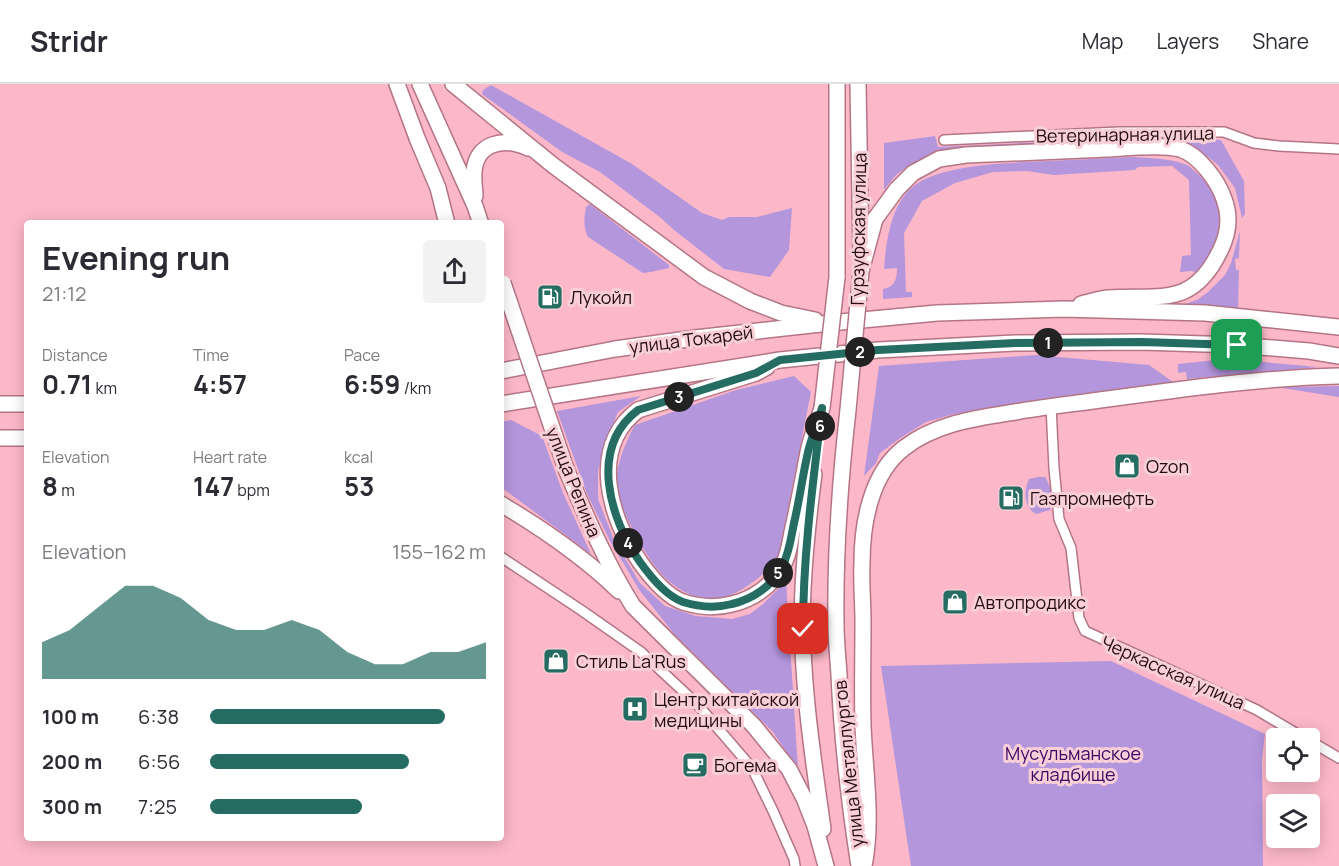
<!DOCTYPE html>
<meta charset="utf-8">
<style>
body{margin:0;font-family:Manrope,sans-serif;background:#f2f2f3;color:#2b2b33;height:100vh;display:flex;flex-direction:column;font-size:22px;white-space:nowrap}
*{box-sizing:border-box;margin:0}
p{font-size:20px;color:#7c7c81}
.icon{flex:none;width:33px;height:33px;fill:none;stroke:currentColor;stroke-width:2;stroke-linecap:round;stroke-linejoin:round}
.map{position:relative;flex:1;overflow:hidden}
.sheet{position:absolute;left:24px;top:136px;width:480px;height:621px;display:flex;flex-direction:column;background:#fff;border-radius:6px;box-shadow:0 3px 15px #0003}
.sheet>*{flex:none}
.buttons{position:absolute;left:1266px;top:644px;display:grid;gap:12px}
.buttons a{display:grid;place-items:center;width:54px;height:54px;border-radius:6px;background:#fff;box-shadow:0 3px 15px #0003;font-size:30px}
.pin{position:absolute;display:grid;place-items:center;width:51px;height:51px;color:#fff;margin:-26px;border-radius:12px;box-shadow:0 3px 9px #0006}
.km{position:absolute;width:30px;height:30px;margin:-15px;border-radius:50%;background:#222;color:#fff;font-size:16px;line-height:30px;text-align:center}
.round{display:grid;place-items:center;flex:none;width:63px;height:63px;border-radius:6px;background:#f2f2f3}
.head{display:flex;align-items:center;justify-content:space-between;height:102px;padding:0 18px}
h1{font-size:33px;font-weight:700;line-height:45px}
.figures{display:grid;grid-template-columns:repeat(3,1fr);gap:9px;height:102px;padding:6px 18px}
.figures div{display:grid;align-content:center}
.figures b{font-size:26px;font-weight:700}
.figures small{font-size:16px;font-weight:400}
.figures p{font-size:16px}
.chart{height:168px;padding:12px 18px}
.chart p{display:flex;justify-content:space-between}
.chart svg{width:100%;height:108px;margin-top:6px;fill:#256d63;opacity:.7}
ul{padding:0 18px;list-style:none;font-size:20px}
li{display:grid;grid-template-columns:96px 72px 1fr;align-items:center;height:45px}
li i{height:15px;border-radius:8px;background:#256d63}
header{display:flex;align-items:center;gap:36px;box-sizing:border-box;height:84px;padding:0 30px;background:#fff;border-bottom:2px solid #e1e1e2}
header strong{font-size:28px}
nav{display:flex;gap:33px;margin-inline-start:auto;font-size:21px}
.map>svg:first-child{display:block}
.green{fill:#b496dd}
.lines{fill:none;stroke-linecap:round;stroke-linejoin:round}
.street-casing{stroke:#b47585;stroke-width:12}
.primary-casing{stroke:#b47585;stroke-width:18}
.street{stroke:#fff;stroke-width:9}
.primary{stroke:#fff;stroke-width:15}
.primary-bridge-casing{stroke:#b47585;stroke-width:18;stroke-linecap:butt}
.primary-bridge{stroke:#fff;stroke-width:15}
.route-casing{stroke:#fff;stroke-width:12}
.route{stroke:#256d63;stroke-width:8}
.labels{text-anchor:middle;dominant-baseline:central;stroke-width:6;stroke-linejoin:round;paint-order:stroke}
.street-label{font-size:18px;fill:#220b11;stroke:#f8ced7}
.poi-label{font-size:18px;fill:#220b11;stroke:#f8ced7;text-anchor:start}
.park-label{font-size:18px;fill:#3d0665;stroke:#f8ced7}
</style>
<header>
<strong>Stridr</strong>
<nav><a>Map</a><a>Layers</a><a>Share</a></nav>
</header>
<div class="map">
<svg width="1339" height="782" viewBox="0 0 1339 782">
<rect width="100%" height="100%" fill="#fcb8c8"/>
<g class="green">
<path d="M 491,1 L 632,80 L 702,129 L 722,136 L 729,133 L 757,133 L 792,124 L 789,166 L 770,193 L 724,185 L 674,146 L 661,134 L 600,88 L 562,68 L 482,10 L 483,6 Z"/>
<path d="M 935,52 L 938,63 L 1147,53 L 1189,53 L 1221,56 L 1244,97 L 1245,130 L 1242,134 L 1235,104 L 1218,81 L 1194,62 L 1170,57 L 940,70 L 913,79 L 896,91 L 884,106 L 884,59 Z"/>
<path d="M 1132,73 C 1150,74 1170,74 1187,81 C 1191,83 1194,87 1198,90 C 1216,107 1226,133 1219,158 C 1215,169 1204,180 1198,189 L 1192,187 L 1180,188 L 1182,172 L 1191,171 L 1189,96 L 1172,82 L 1138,83 L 1135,86 L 1054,91 L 1027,87 L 993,88 L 955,99 L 922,117 L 904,149 L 906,208 L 912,208 L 912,213 L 883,215 L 883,205 C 895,203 897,195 897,184 L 884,185 C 886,159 890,127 908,107 C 934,79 1012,79 1049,77 C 1077,76 1104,74 1132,73 Z"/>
<path d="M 590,120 L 669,181 L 669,184 L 651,188 L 643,189 L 588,153 C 583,143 584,134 586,123 Z"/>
<path d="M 1240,147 L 1239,174 L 1235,175 L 1236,186 L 1239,186 L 1238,227 L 1179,222 L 1197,216 L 1208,208 L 1225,191 L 1231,179 Z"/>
<path d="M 1036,271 L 1149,281 L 1173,298 L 954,330 L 926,338 L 899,355 L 880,369 L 876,379 L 864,392 L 879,282 Z"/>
<path d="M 1216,276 L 1241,276 L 1318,283 L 1187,295 L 1186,288 L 1178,289 L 1178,280 Z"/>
<path d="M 794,292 L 811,308 L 777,480 C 759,492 740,512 718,514 C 675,519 649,478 632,444 C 625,431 618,416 617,401 C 615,382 626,357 635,341 L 736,306 Z"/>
<path d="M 1339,302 L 1339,313 L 1282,304 L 1288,303 Z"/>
<path d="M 641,312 L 618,328 L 604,363 L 598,387 L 598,415 L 614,456 L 640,499 L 665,522 L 696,532 L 732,535 L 750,530 L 763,520 L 786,497 L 798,685 L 773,648 L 675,551 L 640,507 L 610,457 L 587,410 L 557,327 Z"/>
<path d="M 511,336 L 542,352 L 563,409 L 591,470 L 501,403 L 501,338 Z"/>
<path d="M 1038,393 L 1045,393 C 1051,402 1054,416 1050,426 L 1036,430 C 1023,423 1024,406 1029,395 Z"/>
<path d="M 1111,577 L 1265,650 L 1262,674 L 1263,782 L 911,782 L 881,582 Z"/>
</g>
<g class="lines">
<defs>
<g id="street">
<path d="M 944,56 L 1119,48 L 1224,48 L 1254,59 L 1279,62 L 1339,65"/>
<path d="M 1051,322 L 1054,384 L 1059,435 L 1071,464 L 1079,534 L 1085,547 L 1257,626 L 1304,654"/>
<path d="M 501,473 L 581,526 L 641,568 L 697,620 L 752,684 L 773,727 L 794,775 L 795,782"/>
<path d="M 1310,657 L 1339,674"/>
</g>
<g id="primary">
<path d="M 397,0 L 417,54 L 438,104 L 447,140"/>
<path d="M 420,0 L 475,122 L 481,140"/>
<path d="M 453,0 L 554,82 L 704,193 L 750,217 L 781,229 L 815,236"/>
<path d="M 837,0 L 837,193"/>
<path d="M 858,0 L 861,169"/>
<path d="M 475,112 C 475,104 473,96 474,88 C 476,58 505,53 528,64"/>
<path d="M 861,187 L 875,135 L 897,105 L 913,89 L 939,75 L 966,71 C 1013,69 1060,67 1107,65 C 1126,64 1162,60 1180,65 C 1199,71 1218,97 1224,115 C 1231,133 1228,151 1220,167 C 1192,225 1159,210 1108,214 C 1099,215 1090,218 1081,220"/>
<path d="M 767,283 L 756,289 L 638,326 C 588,364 610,435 640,478 C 650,492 666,512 683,518 C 699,523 717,524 732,520 C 753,515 772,502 782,483 C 788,473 790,460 792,448 C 798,422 803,395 808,368 C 811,353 817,339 822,324"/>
<path d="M 501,287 L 615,265 L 695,254 L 830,239 L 937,229 L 1064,225 L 1205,229 L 1339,243"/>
<path d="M 0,320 L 27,320"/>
<path d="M 501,320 L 780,276 L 878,266 L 1015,259 L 1141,258 L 1237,261 L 1309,267 L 1339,272"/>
<path d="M 848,326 C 840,397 835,468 836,540 C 836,557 838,574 839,591 C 842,655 849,718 859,782"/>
<path d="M 0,354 L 27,354"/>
<path d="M 566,385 C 586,432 606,479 633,522 L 754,642 L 789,685 L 804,714 L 815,742 L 826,782"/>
<path d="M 814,390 C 809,428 805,466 803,504 C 799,583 812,667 823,745"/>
<path d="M 501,420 C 543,445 584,473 619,507"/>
<path d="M 864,782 C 873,736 865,689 863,642 C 862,607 863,573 863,538 C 863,518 861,499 862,479 C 862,439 871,389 904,364 C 936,339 977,334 1015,328 C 1043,323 1072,320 1100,316 C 1180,305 1259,294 1339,292"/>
</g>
</defs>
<use href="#street" class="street-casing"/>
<use href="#primary" class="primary-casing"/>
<use href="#street" class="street"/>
<use href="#primary" class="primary"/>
<defs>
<g id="primary-bridge">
<path d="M 503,199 L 566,385"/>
<path d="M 822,324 L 837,193"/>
<path d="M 848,326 L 861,187"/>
</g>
</defs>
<use href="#primary-bridge" class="primary-bridge-casing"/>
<use href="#primary-bridge" class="primary-bridge"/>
</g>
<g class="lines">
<defs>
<path id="route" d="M 803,545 C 803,471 813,398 822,324 C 818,337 813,350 809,364 C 803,388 800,414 794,439 C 791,454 789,470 782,483 C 772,502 753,515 732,520 C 717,524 699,523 683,518 C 666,512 650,492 640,478 C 610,435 588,364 638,326 L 756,289 L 780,276 L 878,266 L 1015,259 L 1142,258 L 1237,261"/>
</defs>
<use href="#route" class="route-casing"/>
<use href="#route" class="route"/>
</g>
<defs>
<symbol id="fuel-square" viewBox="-11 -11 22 22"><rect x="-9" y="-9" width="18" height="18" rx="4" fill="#256d63" stroke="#f8ced7"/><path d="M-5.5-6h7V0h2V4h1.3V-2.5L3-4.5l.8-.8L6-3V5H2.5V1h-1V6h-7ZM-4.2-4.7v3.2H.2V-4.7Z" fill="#fff"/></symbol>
<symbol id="shop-square" viewBox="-11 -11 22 22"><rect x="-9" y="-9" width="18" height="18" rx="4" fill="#256d63" stroke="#f8ced7"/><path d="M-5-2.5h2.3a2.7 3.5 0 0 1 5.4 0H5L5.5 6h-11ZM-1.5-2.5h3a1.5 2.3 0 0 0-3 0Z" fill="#fff"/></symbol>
<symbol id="hospital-square" viewBox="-11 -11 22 22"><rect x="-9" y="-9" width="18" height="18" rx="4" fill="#256d63" stroke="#f8ced7"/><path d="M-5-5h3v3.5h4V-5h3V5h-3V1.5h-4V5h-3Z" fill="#fff"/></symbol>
<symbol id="cafe-square" viewBox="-11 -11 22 22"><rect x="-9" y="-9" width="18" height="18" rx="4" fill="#256d63" stroke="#f8ced7"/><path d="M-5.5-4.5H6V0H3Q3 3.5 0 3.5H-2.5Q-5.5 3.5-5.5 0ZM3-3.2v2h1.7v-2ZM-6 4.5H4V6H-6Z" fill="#fff"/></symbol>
</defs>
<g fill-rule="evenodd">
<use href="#fuel-square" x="535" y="198" width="30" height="30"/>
<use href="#shop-square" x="1112" y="367" width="30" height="30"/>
<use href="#fuel-square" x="996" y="399" width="30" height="30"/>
<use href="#shop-square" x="940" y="503" width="30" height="30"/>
<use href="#shop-square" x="541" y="562" width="30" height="30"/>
<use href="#hospital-square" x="620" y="610" width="30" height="30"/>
<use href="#cafe-square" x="680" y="666" width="30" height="30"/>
</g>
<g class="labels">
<g class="street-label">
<text transform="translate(1125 50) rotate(-1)">Ветеринарная улица</text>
<text transform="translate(858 145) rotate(-89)">Гурзуфская улица</text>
<text transform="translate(691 255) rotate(-7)">улица Токарей</text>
<text transform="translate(574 398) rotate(68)">улица Репина</text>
<text transform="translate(1173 588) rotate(24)">Черкасская улица</text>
<text transform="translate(848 680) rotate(-96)">улица Металлургов</text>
</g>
<g class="poi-label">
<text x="570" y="213">Лукойл</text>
<text x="1146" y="382">Ozon</text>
<text x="1030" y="414">Газпромнефть</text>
<text x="974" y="518">Автопродикс</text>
<text x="576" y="577">Стиль La'Rus</text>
<text x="654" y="615">Центр китайской<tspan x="654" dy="21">медицины</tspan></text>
<text x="714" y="681">Богема</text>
</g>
<g class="park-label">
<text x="1073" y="669">Мусульманское<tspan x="1073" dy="21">кладбище</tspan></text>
</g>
</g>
</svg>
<div class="buttons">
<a><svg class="icon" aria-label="locate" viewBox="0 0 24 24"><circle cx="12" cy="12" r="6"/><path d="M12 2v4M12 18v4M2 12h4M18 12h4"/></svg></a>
<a><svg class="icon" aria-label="layers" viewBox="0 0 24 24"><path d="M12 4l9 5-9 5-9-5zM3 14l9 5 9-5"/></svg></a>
</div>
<div class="pin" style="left:1237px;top:261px;background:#1e9e55"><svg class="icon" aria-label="arrive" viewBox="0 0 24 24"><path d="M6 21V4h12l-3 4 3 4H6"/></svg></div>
<div class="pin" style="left:803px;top:545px;background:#d93025"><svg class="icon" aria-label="check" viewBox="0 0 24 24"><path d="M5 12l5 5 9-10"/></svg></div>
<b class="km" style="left:1048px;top:259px">1</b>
<b class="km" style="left:860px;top:268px">2</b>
<b class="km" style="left:679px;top:313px">3</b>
<b class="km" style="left:628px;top:459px">4</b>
<b class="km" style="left:778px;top:489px">5</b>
<b class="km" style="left:820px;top:342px">6</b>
<section class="sheet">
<div class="head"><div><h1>Evening run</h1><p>21:12</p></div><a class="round"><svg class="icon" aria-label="share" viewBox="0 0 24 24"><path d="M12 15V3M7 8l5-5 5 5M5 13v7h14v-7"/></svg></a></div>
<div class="figures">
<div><p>Distance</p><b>0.71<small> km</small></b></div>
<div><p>Time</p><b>4:57</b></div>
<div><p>Pace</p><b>6:59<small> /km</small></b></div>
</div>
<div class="figures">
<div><p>Elevation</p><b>8<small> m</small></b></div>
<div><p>Heart rate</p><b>147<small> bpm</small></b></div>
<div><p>kcal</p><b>53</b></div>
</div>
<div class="chart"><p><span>Elevation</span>155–162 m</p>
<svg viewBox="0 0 160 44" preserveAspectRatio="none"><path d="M0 44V29L10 24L20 15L30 6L40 6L50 11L60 20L70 24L80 24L90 20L100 24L110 33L120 38L130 38L140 33L150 33L160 29V44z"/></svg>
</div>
<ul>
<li><b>100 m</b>6:38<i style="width:85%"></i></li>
<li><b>200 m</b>6:56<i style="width:72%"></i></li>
<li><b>300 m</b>7:25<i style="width:55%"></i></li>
</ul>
</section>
</div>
